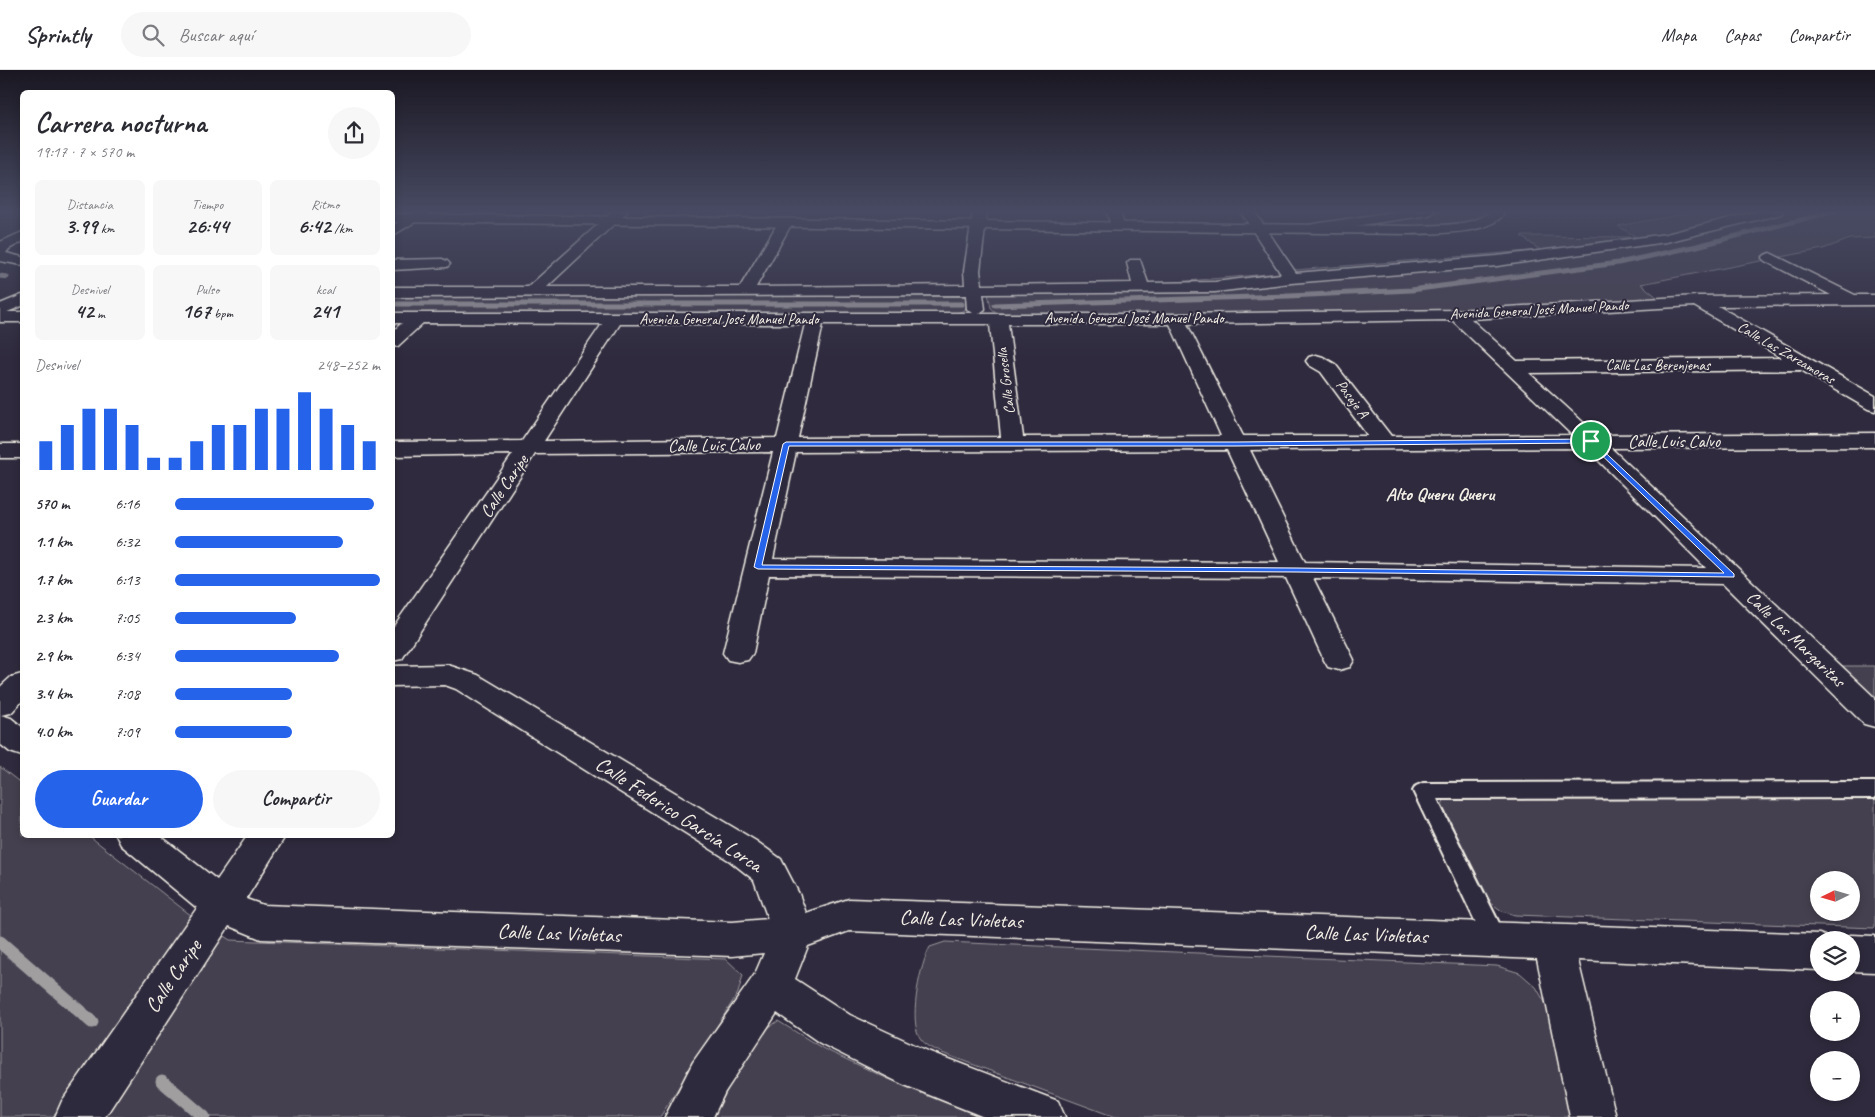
<!DOCTYPE html>
<html lang="es">
<meta charset="utf-8">
<style>
body{margin:0;font-family:Caveat,sans-serif;background:#f7f7f7;color:#2b2b33;height:100vh;display:flex;flex-direction:column;font-size:19px;white-space:nowrap}
*{box-sizing:border-box;margin:0}
p{font-size:16px;color:#7c7c81}
.icon{flex:none;width:28px;height:28px;fill:none;stroke:currentColor;stroke-width:2;stroke-linecap:round;stroke-linejoin:round}
.map{position:relative;flex:1;overflow:hidden}
.side{position:absolute;left:20px;top:20px;width:375px;height:748px;display:flex;flex-direction:column;background:#fff;border-radius:8px;box-shadow:0 2px 8px #0003}
.side>*{flex:none}
.needle{width:32px;rotate:265deg}
.buttons{position:absolute;left:1810px;top:801px;display:grid;gap:10px}
.buttons a{display:grid;place-items:center;width:50px;height:50px;border-radius:50%;background:#fff;box-shadow:0 2px 8px #0003;font-size:25px}
.pin{position:absolute;display:grid;place-items:center;width:42px;height:42px;color:#fff;margin:-21px;border:2px solid #fff;border-radius:50%;box-shadow:0 1px 5px #0007}
.round{display:grid;place-items:center;flex:none;width:52px;height:52px;border-radius:26px;background:#f7f7f7}
.headline{display:flex;align-items:center;justify-content:space-between;height:85px;padding:0 15px}
h1{font-size:28px;font-weight:700;line-height:38px}
.figures{display:grid;grid-template-columns:repeat(3,1fr);gap:8px;height:85px;padding:5px 15px}
.figures div{display:grid;align-content:center;border-radius:8px;background:#f7f7f7;text-align:center}
.figures b{font-size:21px;font-weight:700}
.figures small{font-size:14px;font-weight:400}
.figures p{font-size:14px}
.chart{height:140px;padding:10px 15px}
.chart p{display:flex;justify-content:space-between}
.chart svg{width:100%;height:90px;margin-top:5px;stroke:#2563eb;stroke-width:6}
.cta{display:flex;gap:10px;margin-top:auto;padding:10px 15px}
.cta a{flex:1;height:58px;border-radius:30px;background:#2563eb;color:#fff;font-size:20px;font-weight:700;line-height:58px;text-align:center}
.cta a+a{background:#f7f7f7;color:#2b2b33}
ul{padding:0 15px;list-style:none;font-size:16px}
li{display:grid;grid-template-columns:80px 60px 1fr;align-items:center;height:38px}
li i{height:12px;border-radius:6px;background:#2563eb}
header{display:flex;align-items:center;gap:30px;box-sizing:border-box;height:70px;padding:0 25px;background:#fff;border-bottom:1px solid #e1e1e2}
header strong{font-size:24px}
nav{display:flex;gap:28px;margin-inline-start:auto;font-size:18px}
.search{width:350px;height:45px;background:#f7f7f7;display:flex;align-items:center;gap:12px;box-sizing:border-box;padding:0 18px;border-radius:28px;color:#7c7c81;font-size:19px}
.map>svg:first-child{display:block}
.green{fill:#454050;stroke:#9c989c;fill-rule:evenodd}
.lines{fill:none;stroke-linecap:round;stroke-linejoin:round}
.stream-far1{stroke:#a19ea0;stroke-width:5}
.stream{stroke:#a19ea0;stroke-width:13}
.lane-casing{stroke:#f4f1e8;stroke-width:4}
.street-casing{stroke:#f4f1e8;stroke-width:3}
.secondary-casing{stroke:#f4f1e8;stroke-width:3}
.lane{fill:#2f2a3d;fill-rule:evenodd}
.street{fill:#2f2a3d;fill-rule:evenodd}
.secondary{fill:#2f2a3d;fill-rule:evenodd}
.route{fill:#2563eb;stroke:#fff;fill-rule:evenodd}
.labels{text-anchor:middle;dominant-baseline:central;stroke-width:4;stroke-linejoin:round;paint-order:stroke}
.far-street-label{font-size:15px;fill:#f4f1e8;stroke:#2f2a3d}
.street-label{font-size:18px;fill:#f4f1e8;stroke:#2f2a3d}
.neighbourhood-label{font-size:19px;font-weight:bold;fill:#f4f1e8;stroke:#2f2a3d}
.near-street-label{font-size:21px;fill:#f4f1e8;stroke:#2f2a3d}
</style>
<header>
<strong>Sprintly</strong>
<div class="search"><svg class="icon" aria-label="search" viewBox="0 0 24 24"><circle cx="10" cy="10" r="6"/><path d="M15 15l6 6"/></svg>Buscar aquí</div>
<nav><a>Mapa</a><a>Capas</a><a>Compartir</a></nav>
</header>
<div class="map">
<svg width="1875" height="1047" viewBox="0 0 1875 1047">
<rect width="100%" height="100%" fill="#2f2a3d"/>
<filter id="ink" filterUnits="userSpaceOnUse"><feTurbulence type="fractalNoise" baseFrequency=".02" numOctaves="2"/><feDisplacementMap in="SourceGraphic" scale="10" xChannelSelector="R" yChannelSelector="G"/><feConvolveMatrix kernelMatrix="1 2 1 2 8 2 1 2 1" color-interpolation-filters="sRGB"/></filter>
<g filter="url(#ink)">
<g class="green">
<path d="M 1447,141 L 1485,141 C 1472,161 1380,156 1357,155 Z"/>
<path d="M 1701,141 L 1764,141 L 1665,166 L 1546,184 L 1297,205 L 1294,200 L 1540,180 L 1521,166 L 1636,167 L 1618,156 Z"/>
<path d="M 1785,141 L 1875,141 L 1875,168 L 1850,169 L 1823,179 L 1776,188 L 1760,186 L 1766,190 L 1641,214 L 1658,228 L 1605,231 L 1601,234 L 1450,242 L 1013,246 L 996,242 L 991,238 L 987,218 L 1156,221 L 1667,171 Z"/>
<path d="M 1280,203 L 1283,207 L 1222,213 L 1156,214 L 1155,212 L 1164,213 Z"/>
<path d="M 392,226 L 965,226 L 967,233 L 965,240 L 956,243 L 393,246 Z"/>
<path d="M 1834,596 L 1875,596 L 1875,634 Z"/>
<path d="M 0,697 L 22,714 L 22,765 L 88,765 L 188,843 L 230,870 L 726,889 L 743,905 L 738,923 L 660,1047 L 0,1047 Z"/>
<path d="M 1453,727 L 1875,727 L 1875,858 L 1515,845 L 1502,841 L 1491,833 L 1442,735 L 1444,730 ZM 1819,810 L 1851,810 L 1851,842 L 1819,842 Z"/>
<path d="M 945,872 L 1497,896 L 1520,903 L 1536,917 L 1547,936 L 1570,1047 L 1115,1047 L 942,983 C 932,978 922,974 918,964 C 910,944 920,895 930,877 Z"/>
<path d="M 778,951 L 822,978 L 886,1008 L 985,1047 L 713,1047 L 755,967 Z"/>
</g>
<g class="lines">
<g class="stream-far1">
<path d="M 0,206 L 7,207"/>
<path d="M 392,234 L 962,234"/>
<path d="M 995,235 L 1289,226 L 1411,220 L 1618,193 L 1697,176 L 1835,141"/>
</g>
<g class="stream">
<path d="M 0,872 L 92,952"/>
<path d="M 162,1011 L 204,1047"/>
</g>
<defs>
<path id="lane" d="M 1875,712 L 1875,728 L 1437,729 L 1507,869 L 1503,876 L 1495,879 L 1487,876 L 1413,721 L 1416,716 L 1423,713 Z"/>
<g id="street">
<path d="M 416,141 L 433,141 L 392,166 L 392,156 Z"/>
<path d="M 613,141 L 628,141 L 547,217 L 740,217 L 778,153 L 785,149 L 792,153 L 756,217 L 965,215 L 964,201 L 973,141 L 987,141 L 980,201 L 982,215 L 1132,213 L 1127,193 L 1130,190 L 1140,190 L 1148,213 L 1215,212 L 1281,204 L 1240,141 L 1254,141 L 1296,203 L 1497,186 L 1570,177 L 1666,164 L 1758,141 L 1783,141 L 1781,144 L 1666,172 L 1497,196 L 1291,213 L 1215,222 L 983,224 L 985,239 L 979,244 L 1176,244 L 1456,240 L 1697,226 L 1831,225 L 1765,191 L 1762,188 L 1765,185 L 1770,183 L 1855,225 L 1875,225 L 1875,235 L 1718,236 L 1875,326 L 1875,341 L 1868,339 L 1801,300 L 1529,303 L 1597,365 L 1875,363 L 1875,377 L 1611,378 L 1875,628 L 1875,657 L 1864,654 L 1723,514 L 1313,508 L 1354,590 L 1350,597 L 1339,600 L 1328,597 L 1324,590 L 1286,508 L 769,505 L 753,583 L 748,590 L 738,592 L 728,590 L 723,583 L 773,382 L 535,384 L 402,589 L 392,591 L 392,559 L 513,384 L 392,386 L 392,372 L 522,371 L 602,254 L 423,253 L 398,276 L 392,277 L 392,262 L 402,253 L 392,253 L 392,243 L 973,243 L 967,239 L 966,225 L 392,227 L 392,217 L 528,217 ZM 1694,236 L 1782,288 L 1517,291 L 1471,249 ZM 1452,250 L 1572,365 L 1391,366 L 1335,294 L 1323,287 L 1316,285 L 1309,287 L 1306,291 L 1309,295 L 1321,302 L 1368,366 L 1243,366 L 1187,254 ZM 620,254 L 805,254 L 777,368 L 544,371 ZM 823,254 L 990,254 L 1001,367 L 798,368 ZM 1008,254 L 1170,254 L 1221,366 L 1023,367 ZM 1586,378 L 1706,498 L 1305,492 L 1250,380 ZM 1227,380 L 1279,492 L 773,489 L 796,382 Z"/>
<path d="M 1106,141 L 1120,141 L 1124,155 L 1122,158 L 1112,158 Z"/>
<path d="M 1399,141 L 1436,141 L 1429,145 L 1314,162 L 1309,161 L 1307,158 L 1309,155 L 1314,154 Z"/>
<path d="M 22,162 L 22,172 L 9,179 L 6,183 L 22,187 L 22,195 L 0,191 L 0,172 Z"/>
<path d="M 442,189 L 447,191 L 450,194 L 447,197 L 392,200 L 392,190 Z"/>
<rect x="0" y="242" width="22" height="10"/>
<rect x="0" y="374" width="22" height="14"/>
<path d="M 448,595 L 478,605 L 756,771 L 781,789 L 799,824 L 806,843 L 849,829 L 1819,864 L 1834,870 L 1819,870 L 1819,900 L 1578,890 L 1616,1047 L 1570,1047 L 1537,889 L 849,861 L 808,876 L 795,909 L 850,945 L 930,982 L 1058,1031 L 1065,1047 L 984,1047 L 902,1014 L 820,973 L 777,943 L 725,1022 L 713,1047 L 665,1047 L 693,992 L 755,904 L 764,883 L 732,886 L 261,869 L 229,856 L 105,1047 L 55,1047 L 62,1031 L 197,838 L 121,775 L 116,765 L 159,765 L 217,810 L 248,765 L 286,765 L 246,829 L 263,835 L 732,852 L 768,849 L 754,810 L 730,791 L 456,619 L 445,615 L 392,616 L 392,596 Z"/>
<path d="M 22,604 L 22,631 L 11,643 L 1,645 L 11,648 L 22,657 L 22,686 L 10,682 L 0,674 L 0,617 L 11,607 Z"/>
<path d="M 1851,865 L 1875,866 L 1875,902 L 1851,901 L 1851,870 L 1838,870 Z"/>
</g>
<g id="secondary">
<path d="M 1489,141 L 1503,141 L 1503,145 C 1487,165 1435,163 1411,164 L 392,152 L 392,144 L 1411,156 C 1430,155 1478,157 1489,141 Z"/>
<path d="M 22,225 L 22,236 L 0,245 L 0,234 Z"/>
</g>
</defs>
<use href="#lane" class="lane-casing"/>
<use href="#street" class="street-casing"/>
<use href="#secondary" class="secondary-casing"/>
<use href="#lane" class="lane"/>
<use href="#street" class="street"/>
<use href="#secondary" class="secondary"/>
</g>
</g>
<linearGradient id="sky" x2="0" y2="1"><stop stop-color="#1a1722"/><stop offset="0.49" stop-color="#474a62"/><stop offset="1" stop-color="#474a62" stop-opacity="0"/></linearGradient>
<rect width="1875" height="288" fill="url(#sky)"/>
<path class="route" d="M 1591,369 L 1734,504 L 1734,507 L 1296,502 L 758,499 L 754,497 L 783,374 L 786,372 L 1236,372 ZM 1589,373 L 1724,503 L 1296,498 L 762,495 L 789,376 L 1236,376 Z"/>
<g class="labels">
<g class="far-street-label">
<text transform="translate(1539 240) rotate(-3)">Avenida General José Manuel Pando</text>
<text x="1134" y="248">Avenida General José Manuel Pando</text>
<text x="729" y="249">Avenida General José Manuel Pando</text>
<text transform="translate(1786 283) rotate(30)">Calle Las Zarzamoras</text>
<text x="1658" y="295">Calle Las Berenjenas</text>
<text transform="translate(1006 311) rotate(-97)">Calle Grosella</text>
<text transform="translate(1352 329) rotate(53)">Pasaje A</text>
</g>
<g class="street-label">
<text x="1674" y="371">Calle Luis Calvo</text>
<text transform="translate(714 375) rotate(-1)">Calle Luis Calvo</text>
<text transform="translate(504 416) rotate(-56)">Calle Caripe</text>
<text transform="translate(1796 569) rotate(44)">Calle Las Margaritas</text>
</g>
<g class="neighbourhood-label">
<text x="1440" y="424">Alto Queru Queru</text>
</g>
<g class="near-street-label">
<text transform="translate(679 744) rotate(33)">Calle Federico García Lorca</text>
<text transform="translate(961 849) rotate(2)">Calle Las Violetas</text>
<text transform="translate(559 863) rotate(2)">Calle Las Violetas</text>
<text transform="translate(1366 864) rotate(2)">Calle Las Violetas</text>
<text transform="translate(173 906) rotate(-56)">Calle Caripe</text>
</g>
</g>
</svg>
<div class="buttons">
<a><svg class="needle" viewBox="-14 -14 28 28"><path d="M0-13l5 13h-10z" fill="#e53935"/><path d="M0 13l5-13h-10z" fill="#7c7c81"/></svg></a>
<a><svg class="icon" aria-label="layers" viewBox="0 0 24 24"><path d="M12 4l9 5-9 5-9-5zM3 14l9 5 9-5"/></svg></a>
<a>+</a>
<a>−</a>
</div>
<div class="pin" style="left:1591px;top:371px;background:#1e9e55"><svg class="icon" aria-label="arrive" viewBox="0 0 24 24"><path d="M6 21V4h12l-3 4 3 4H6"/></svg></div>
<section class="side">
<div class="headline"><div><h1>Carrera nocturna</h1><p>19:17 · 7 × 570 m</p></div><a class="round"><svg class="icon" aria-label="share" viewBox="0 0 24 24"><path d="M12 15V3M7 8l5-5 5 5M5 13v7h14v-7"/></svg></a></div>
<div class="figures">
<div><p>Distancia</p><b>3.99<small> km</small></b></div>
<div><p>Tiempo</p><b>26:44</b></div>
<div><p>Ritmo</p><b>6:42<small> /km</small></b></div>
</div>
<div class="figures">
<div><p>Desnivel</p><b>42<small> m</small></b></div>
<div><p>Pulso</p><b>167<small> bpm</small></b></div>
<div><p>kcal</p><b>241</b></div>
</div>
<div class="chart"><p><span>Desnivel</span>248–252 m</p>
<svg viewBox="0 0 160 44" preserveAspectRatio="none"><path d="M5 44V30M15 44V22M25 44V14M35 44V14M45 44V22M55 44V38M65 44V38M75 44V30M85 44V22M95 44V22M105 44V14M115 44V14M125 44V6M135 44V14M145 44V22M155 44V30"/></svg>
</div>
<ul>
<li><b>570 m</b>6:16<i style="width:97%"></i></li>
<li><b>1.1 km</b>6:32<i style="width:82%"></i></li>
<li><b>1.7 km</b>6:13<i style="width:100%"></i></li>
<li><b>2.3 km</b>7:05<i style="width:59%"></i></li>
<li><b>2.9 km</b>6:34<i style="width:80%"></i></li>
<li><b>3.4 km</b>7:08<i style="width:57%"></i></li>
<li><b>4.0 km</b>7:09<i style="width:57%"></i></li>
</ul>
<div class="cta"><a>Guardar</a><a>Compartir</a></div>
</section>
</div>
